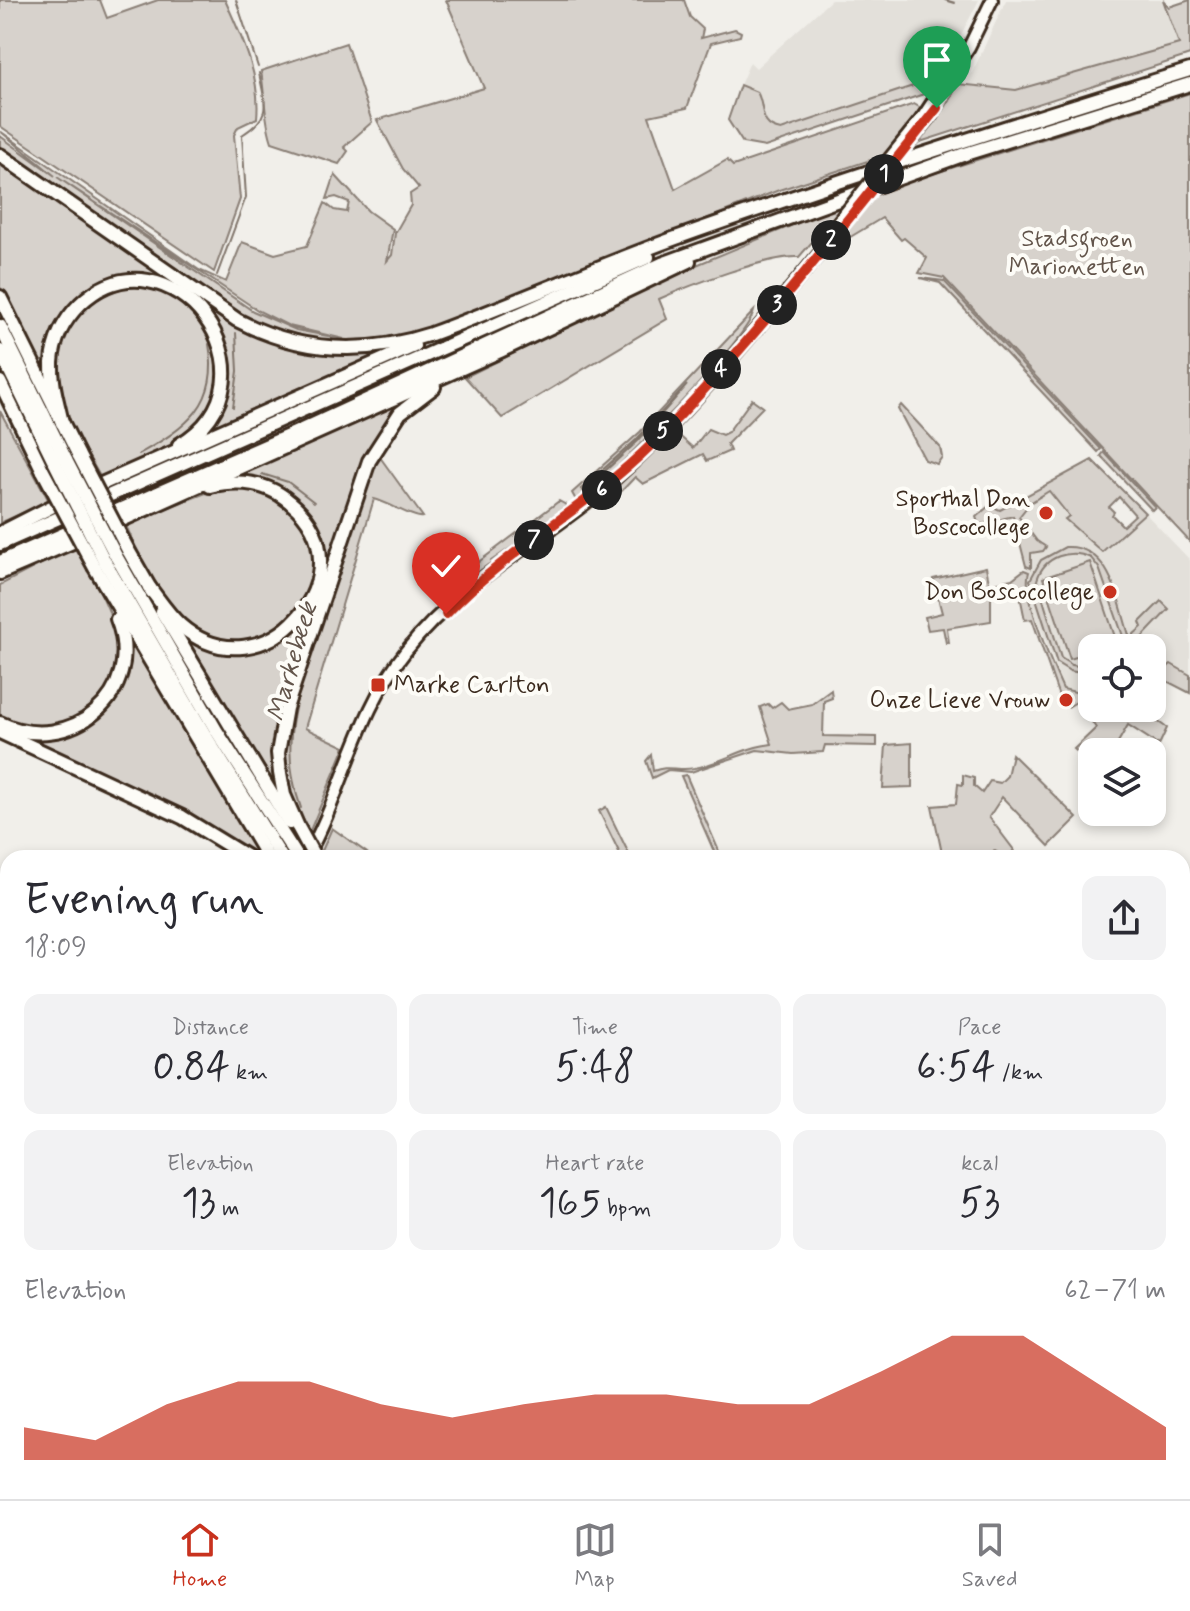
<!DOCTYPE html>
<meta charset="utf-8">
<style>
body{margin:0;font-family:Mynerve,sans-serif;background:#f2f2f3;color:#2b2b33;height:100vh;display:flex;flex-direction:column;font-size:30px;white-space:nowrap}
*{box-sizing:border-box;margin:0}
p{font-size:26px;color:#7c7c81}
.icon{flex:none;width:44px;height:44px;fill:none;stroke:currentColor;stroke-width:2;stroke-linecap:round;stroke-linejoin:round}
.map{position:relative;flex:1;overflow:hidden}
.side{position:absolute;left:0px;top:850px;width:1190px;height:650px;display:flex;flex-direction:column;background:#fff;border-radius:24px 24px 0 0;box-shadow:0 4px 12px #0003}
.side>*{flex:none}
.buttons{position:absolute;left:1078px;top:634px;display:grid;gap:16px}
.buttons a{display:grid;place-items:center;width:88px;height:88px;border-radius:16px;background:#fff;box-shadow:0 4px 12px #0003;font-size:40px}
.pin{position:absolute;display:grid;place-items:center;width:68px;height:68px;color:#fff;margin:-82px -34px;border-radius:50% 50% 50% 0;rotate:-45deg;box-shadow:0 0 8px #0007}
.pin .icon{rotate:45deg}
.km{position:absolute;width:40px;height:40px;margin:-20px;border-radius:50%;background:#222;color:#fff;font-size:22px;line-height:40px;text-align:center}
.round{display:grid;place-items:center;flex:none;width:84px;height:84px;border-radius:16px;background:#f2f2f3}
.summary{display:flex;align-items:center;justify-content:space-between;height:136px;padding:0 24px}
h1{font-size:44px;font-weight:600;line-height:60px}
.figures{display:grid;grid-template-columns:repeat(3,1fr);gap:12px;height:136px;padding:8px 24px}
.figures div{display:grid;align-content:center;border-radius:16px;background:#f2f2f3;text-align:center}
.figures b{font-size:40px;font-weight:600}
.figures small{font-size:22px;font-weight:400}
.figures p{font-size:22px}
.chart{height:224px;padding:16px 24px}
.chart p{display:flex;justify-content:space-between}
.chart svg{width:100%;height:144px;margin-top:8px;fill:#c8321e;opacity:.7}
.tabs{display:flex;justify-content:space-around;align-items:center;height:112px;border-top:2px solid #e1e1e2;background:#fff;font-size:22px;color:#7c7c81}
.tabs a{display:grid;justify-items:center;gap:4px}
.tabs .current{color:#c8321e}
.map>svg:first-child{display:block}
.built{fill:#e3e0da}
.green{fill:#d7d2cc;stroke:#897e75;stroke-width:2;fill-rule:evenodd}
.water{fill:#aea69f;stroke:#80746b;stroke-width:2}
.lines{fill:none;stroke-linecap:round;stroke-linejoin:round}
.stream{stroke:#80746b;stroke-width:2}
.major-casing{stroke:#3b2a1e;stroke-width:16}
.highway-casing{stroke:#3b2a1e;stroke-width:18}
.major{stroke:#fdfcf7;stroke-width:10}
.highway{stroke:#fdfcf7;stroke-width:12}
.major-bridge-casing{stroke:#3b2a1e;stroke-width:16;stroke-linecap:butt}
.highway-bridge-casing{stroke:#3b2a1e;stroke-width:18;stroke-linecap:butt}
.major-bridge{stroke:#fdfcf7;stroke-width:10}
.highway-bridge{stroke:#fdfcf7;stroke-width:12}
.route-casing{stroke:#fff;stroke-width:16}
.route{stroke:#c8321e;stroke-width:10}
.poi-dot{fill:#c8321e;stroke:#fdfcf7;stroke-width:3}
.labels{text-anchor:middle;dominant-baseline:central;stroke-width:8;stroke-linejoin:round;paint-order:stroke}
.park-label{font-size:24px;fill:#62544a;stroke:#fdfcf7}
.poi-label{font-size:24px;fill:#3b2a1e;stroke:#fdfcf7;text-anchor:end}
.water-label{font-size:26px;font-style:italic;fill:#63554b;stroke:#fdfcf7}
</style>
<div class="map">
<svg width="1190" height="1499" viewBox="0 0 1190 1499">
<rect width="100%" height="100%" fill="#f1efea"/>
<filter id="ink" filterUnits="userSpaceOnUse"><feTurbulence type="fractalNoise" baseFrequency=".0125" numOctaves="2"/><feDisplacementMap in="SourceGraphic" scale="16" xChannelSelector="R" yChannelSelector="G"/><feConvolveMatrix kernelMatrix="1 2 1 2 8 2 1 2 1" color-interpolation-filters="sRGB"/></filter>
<g filter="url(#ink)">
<g class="built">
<path d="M 831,0 L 979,0 L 938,79 L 939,86 L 934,89 L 928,81 L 790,129 L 772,128 L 761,113 L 761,102 L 740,85 L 750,62 L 756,68 Z"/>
<path d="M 1006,0 L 1163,0 L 1179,44 L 1016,90 L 966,86 Z"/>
<path d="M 1049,490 L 1069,516 L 1065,519 L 1102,551 L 1145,513 L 1190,560 L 1190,675 L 1172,664 L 1168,670 L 1155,676 L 1152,648 L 1136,648 L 1135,641 L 1169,610 L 1161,601 L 1133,635 L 1132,648 L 1092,648 L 1092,684 L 1079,693 L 1064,689 L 1035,613 L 1027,583 L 1029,572 L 1024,570 L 1028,568 L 1031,553 L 1043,551 L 1042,542 L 1037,542 L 1019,517 L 1030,503 Z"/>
<path d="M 149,1492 L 404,1492 L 400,1499 L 145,1499 Z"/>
</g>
<g class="green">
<path d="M 0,0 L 100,0 L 107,18 L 158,0 L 225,0 C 242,38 261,76 257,118 L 238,127 L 234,135 L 240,199 L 214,272 L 0,126 Z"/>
<path d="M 446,0 L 684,0 L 690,17 L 703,29 L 701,38 L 735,29 L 741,32 L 740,36 L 711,43 L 687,108 L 649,116 L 675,189 L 727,160 L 733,166 L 914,104 L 921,108 L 883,156 L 779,190 L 434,328 L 397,338 L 334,344 L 282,333 L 232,310 L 0,148 L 0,136 L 55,176 L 0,131 L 199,270 L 226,282 L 242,242 L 275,254 L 307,246 L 325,203 L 334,210 L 347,212 L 349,202 L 336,197 L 327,199 L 335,175 L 368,211 L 393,229 L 387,261 L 392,255 L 395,233 L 411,205 L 410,194 L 419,188 L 403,169 L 377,120 L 484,88 ZM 57,177 L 259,311 L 289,326 L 344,339 L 296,330 L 253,311 Z"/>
<path d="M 1163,0 L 1169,7 L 1190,0 L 1190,55 L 917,143 L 945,108 L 958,84 L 1016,90 L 1179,44 Z"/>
<path d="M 346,43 L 372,122 L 344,147 L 348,151 L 339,164 L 272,142 C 264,119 265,95 261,71 Z"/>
<path d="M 928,81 L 934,89 L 927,93 L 765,147 L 743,143 L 728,120 L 740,85 L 757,92 C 766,107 757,126 781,130 Z"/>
<path d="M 1190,93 L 1190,542 L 944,278 L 919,273 L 927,258 L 904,238 L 901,240 L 882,218 L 832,248 L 878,191 Z"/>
<path d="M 0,158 L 118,242 L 288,344 L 404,344 L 191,442 L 210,421 L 227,362 L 187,294 L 121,281 L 61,323 L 52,392 L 0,287 Z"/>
<path d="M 846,203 L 799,257 C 769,255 688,286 659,299 L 667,319 L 502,418 L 465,377 L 689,268 Z"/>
<path d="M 920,278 L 944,281 L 1101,449 L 1098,452 L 940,283 Z"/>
<path d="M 131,286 C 194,288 244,351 208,410 C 187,447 138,463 102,480 C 87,453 69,426 61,396 C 45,342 79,297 131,286 Z"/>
<path d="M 754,311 C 747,341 616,470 587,495 L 577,502 L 572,493 L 640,432 Z"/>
<path d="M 422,388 L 391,419 L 277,727 L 286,810 L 172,620 L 210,645 L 285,635 L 322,564 L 292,499 L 220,480 Z"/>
<path d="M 752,399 L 763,407 L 727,444 L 730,451 L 707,461 L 703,454 L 643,484 L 635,477 L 616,497 L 611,492 L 631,472 L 612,485 L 674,431 L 693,448 L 708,429 L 722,435 L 728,432 Z"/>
<path d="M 901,405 L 940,447 L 942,457 L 937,464 L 925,460 L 898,409 Z"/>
<path d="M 0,411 L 49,501 L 0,523 Z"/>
<path d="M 1104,452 L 1155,507 L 1152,510 L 1101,456 Z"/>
<path d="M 377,453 L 423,517 C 414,519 388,502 374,499 L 305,728 L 345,747 L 309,833 C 288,802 283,770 284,733 Z"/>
<path d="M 1092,460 L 1145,513 L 1102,552 L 1065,519 L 1069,516 L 1049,491 L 1030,503 L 1019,517 L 1037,541 L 1046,547 L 1043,551 L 1031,553 L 1031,568 L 1026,566 L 1013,516 L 979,525 L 976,517 L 990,505 L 1000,510 ZM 1119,497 L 1135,515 L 1123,526 L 1112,515 L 1114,512 L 1109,507 Z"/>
<path d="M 219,488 C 230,488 243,487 255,489 C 269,491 286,504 295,515 C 356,592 253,684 181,618 C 155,594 140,555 125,524 Z"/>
<path d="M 559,501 L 566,505 L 564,512 L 491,561 L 493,564 L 475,578 L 489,564 L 455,589 L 452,586 L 469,572 L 468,570 Z"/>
<path d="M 74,547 C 91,576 113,608 117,642 C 125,705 54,749 0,717 L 0,585 Z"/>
<path d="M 1065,547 C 1112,544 1118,603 1130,638 L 1128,648 L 1121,648 L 1124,639 L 1099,568 L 1091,558 C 1070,548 1044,556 1037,580 L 1061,658 L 1072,665 L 1092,668 L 1092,675 L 1070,671 L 1057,663 L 1030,580 L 1041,560 Z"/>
<path d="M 1090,562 L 1117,643 L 1092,648 L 1092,652 L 1070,659 L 1043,578 Z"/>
<path d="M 986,567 L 991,591 L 991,621 L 947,628 L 949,643 L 946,643 L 943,628 L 928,630 L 925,617 L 942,613 L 933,579 Z"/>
<path d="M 1024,570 L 1029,572 C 1021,594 1053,667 1063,689 L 1079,693 L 1092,684 L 1092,708 L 1148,708 L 1146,713 L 1167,728 L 1159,745 L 1128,725 L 1117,744 L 1130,752 L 1092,752 L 1092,765 L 1074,749 L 1096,728 L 1078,701 L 1068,707 L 1062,705 L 1032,619 L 1025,620 L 1018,586 L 995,591 L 994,583 L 1012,579 Z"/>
<path d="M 1161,601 L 1169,609 L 1132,648 L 1133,635 L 1142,627 L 1140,622 Z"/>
<path d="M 125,636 L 128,636 L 262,858 L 251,858 L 0,726 L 47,737 L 110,701 Z"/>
<path d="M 1171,664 L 1190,675 L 1190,693 L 1163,679 L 1152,700 L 1152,673 L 1157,676 Z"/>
<path d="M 831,690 L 832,698 L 824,701 L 823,736 L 877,737 L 877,746 L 825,745 L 823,752 L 793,754 L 757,750 L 691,772 L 668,770 L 652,778 L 646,761 L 651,755 L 653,771 C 666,766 671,769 684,769 C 714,768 741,747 772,744 L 760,707 L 768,704 L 772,708 L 781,702 L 788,709 L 812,704 Z"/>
<path d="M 912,743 L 912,787 L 883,788 L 886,745 Z"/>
<path d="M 1012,754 L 1077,818 L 1049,846 L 1002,797 L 989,817 L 1014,850 L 1007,858 L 995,851 L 972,858 L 969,852 L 943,858 L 932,806 L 956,804 L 958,784 L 963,785 L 963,775 L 974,778 L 974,786 L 982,793 L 990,781 L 1000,783 L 1007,776 Z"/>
<path d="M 686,775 L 722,858 L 716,856 L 681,776 Z"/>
<path d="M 606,807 L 631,858 L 622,858 L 599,811 Z"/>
<path d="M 332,828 L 367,853 L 358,858 L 324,858 L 321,853 Z"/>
<path d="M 1190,1022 L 1190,1099 L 1182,1099 L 1182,1050 Z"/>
<path d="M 8,1291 L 8,1378 L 0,1375 L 6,1351 L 0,1348 L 0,1301 Z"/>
<path d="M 25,1492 L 149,1492 L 145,1499 L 23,1499 Z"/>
<path d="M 702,1492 L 739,1492 L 744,1499 L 708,1499 Z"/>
<path d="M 776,1492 L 823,1492 L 827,1499 L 781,1499 Z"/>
<path d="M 989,1492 L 1089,1492 L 1071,1499 L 992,1499 Z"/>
</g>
<path class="water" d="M 687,385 L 638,441 L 583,491 L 581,489 L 636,440 Z"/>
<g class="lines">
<g class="stream">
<path d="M 236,0 L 258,67"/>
<path d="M 945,0 L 955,3"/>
<path d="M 217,275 L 246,197 L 242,135 C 273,116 265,104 259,73"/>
<path d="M 233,407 L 238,371 L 236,333"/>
<path d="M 139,454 C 187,427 220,404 209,344"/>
<path d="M 262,474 L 288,482 L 314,502"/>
<path d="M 301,808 C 277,742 298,694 318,631"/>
</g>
<defs>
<g id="major">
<path d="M 922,118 L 969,47 L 992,0"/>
<path d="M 900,154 L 932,115"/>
<path d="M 306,858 C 344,791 357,712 406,651 C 463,579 540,544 607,486 C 694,410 766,317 840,229"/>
<path d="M 0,1290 L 8,1278"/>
</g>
<g id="highway">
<path d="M 0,155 L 237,320 C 300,353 364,356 431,334 C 512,304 591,269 673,239 C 844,178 1017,123 1190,70"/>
<path d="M 0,297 L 79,456"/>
<path d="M 0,326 L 67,462"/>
<path d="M 0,351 L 56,465"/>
<path d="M 0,382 L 43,471"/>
<path d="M 62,423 C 58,403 51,384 52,363 C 53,341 64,320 80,304 C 168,220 292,377 179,445"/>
<path d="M 106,527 L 500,351 L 689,261"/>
<path d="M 0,533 L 63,501 L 414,346"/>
<path d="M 0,544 L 648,257"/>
<path d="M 128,550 L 152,592"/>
<path d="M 116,556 L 216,730 L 298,858"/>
<path d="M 0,562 L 295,433 L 662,264 L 965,154 L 1190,84"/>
<path d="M 105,562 L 205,735 L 282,858"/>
<path d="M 95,568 L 268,858"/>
<path d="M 0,573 L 89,535"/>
<path d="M 149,587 C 159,600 168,614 180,625 C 264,699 374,571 290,502 C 267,482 239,479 210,486"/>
<path d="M 162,612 L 289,823"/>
<path d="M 0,723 C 69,757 147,694 117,619"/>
<path d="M 0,732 L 182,817 L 249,858"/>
<path d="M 298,827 L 284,795 L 280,773 L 278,753 L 286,708 L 369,461 L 400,413 L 434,387"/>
<path d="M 746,1492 L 751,1499"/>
<path d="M 769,1492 L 774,1499"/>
</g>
</defs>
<use href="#major" class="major-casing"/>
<use href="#highway" class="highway-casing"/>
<use href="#major" class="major"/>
<use href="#highway" class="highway"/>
<defs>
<path id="major-bridge" d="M 829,233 L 922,118"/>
<g id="highway-bridge">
<path d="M 79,456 L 128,550"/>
<path d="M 67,462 L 116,556"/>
<path d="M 56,465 L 105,562"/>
<path d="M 43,471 L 95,568"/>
<path d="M 298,827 L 315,858"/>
</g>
</defs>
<use href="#major-bridge" class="major-bridge-casing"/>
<use href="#highway-bridge" class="highway-bridge-casing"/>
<use href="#major-bridge" class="major-bridge"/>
<use href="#highway-bridge" class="highway-bridge"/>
</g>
</g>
<g class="lines" filter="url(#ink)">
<defs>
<path id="route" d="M 446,614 C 507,549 587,508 651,445 C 755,340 845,223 937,108"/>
</defs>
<use href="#route" class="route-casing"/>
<use href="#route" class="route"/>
</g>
<g class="poi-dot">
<circle cx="1046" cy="513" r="8"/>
<circle cx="1110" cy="592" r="8"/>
<rect x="370" y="677" width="16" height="16" rx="4"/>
<circle cx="1066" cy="700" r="8"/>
</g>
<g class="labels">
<g class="park-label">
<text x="1077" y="239">Stadsgroen<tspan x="1077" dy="28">Marionetten</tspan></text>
</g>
<g class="poi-label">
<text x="1030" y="499">Sporthal Don<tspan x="1030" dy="28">Boscocollege</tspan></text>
<text x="1094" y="592">Don Boscocollege</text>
<text x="394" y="685" text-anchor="start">Marke Carlton</text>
<text x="1050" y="700">Onze Lieve Vrouw</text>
</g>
<g class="water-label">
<text transform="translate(293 662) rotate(-74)">Markebeek</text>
</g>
</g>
</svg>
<div class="buttons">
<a><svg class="icon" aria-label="locate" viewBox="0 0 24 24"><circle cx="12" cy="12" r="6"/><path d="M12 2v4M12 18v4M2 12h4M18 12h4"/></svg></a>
<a><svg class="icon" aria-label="layers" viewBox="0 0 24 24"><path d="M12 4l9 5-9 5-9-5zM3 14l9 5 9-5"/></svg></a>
</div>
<div class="pin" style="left:937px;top:108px;background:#1e9e55"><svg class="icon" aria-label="arrive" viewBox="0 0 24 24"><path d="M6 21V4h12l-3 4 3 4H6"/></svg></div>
<div class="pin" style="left:446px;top:614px;background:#d93025"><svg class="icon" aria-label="check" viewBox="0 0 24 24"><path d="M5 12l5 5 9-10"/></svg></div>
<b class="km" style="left:884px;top:174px">1</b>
<b class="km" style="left:831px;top:240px">2</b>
<b class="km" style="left:777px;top:305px">3</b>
<b class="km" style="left:721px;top:369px">4</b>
<b class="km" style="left:663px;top:431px">5</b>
<b class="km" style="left:602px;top:490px">6</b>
<b class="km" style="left:534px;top:540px">7</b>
<section class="side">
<div class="summary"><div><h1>Evening run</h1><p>18:09</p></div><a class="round"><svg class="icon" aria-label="share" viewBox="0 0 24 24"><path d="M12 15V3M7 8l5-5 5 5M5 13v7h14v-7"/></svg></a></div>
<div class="figures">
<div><p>Distance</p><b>0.84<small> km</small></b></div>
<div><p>Time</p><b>5:48</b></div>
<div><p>Pace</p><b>6:54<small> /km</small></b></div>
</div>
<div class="figures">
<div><p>Elevation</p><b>13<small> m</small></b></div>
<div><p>Heart rate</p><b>165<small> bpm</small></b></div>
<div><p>kcal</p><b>53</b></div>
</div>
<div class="chart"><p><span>Elevation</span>62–71 m</p>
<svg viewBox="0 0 160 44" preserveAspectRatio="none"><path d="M0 44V34L10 38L20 27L30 20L40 20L50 27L60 31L70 27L80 24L90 24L100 27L110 27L120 17L130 6L140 6L150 20L160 34V44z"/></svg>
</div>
</section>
</div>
<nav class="tabs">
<a class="current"><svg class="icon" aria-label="home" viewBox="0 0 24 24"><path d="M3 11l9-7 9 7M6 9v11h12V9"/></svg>Home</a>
<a><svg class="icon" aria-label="map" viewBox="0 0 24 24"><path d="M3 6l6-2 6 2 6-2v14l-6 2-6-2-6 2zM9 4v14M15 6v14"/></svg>Map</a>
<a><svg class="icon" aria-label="saved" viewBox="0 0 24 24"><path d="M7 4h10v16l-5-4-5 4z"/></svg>Saved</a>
</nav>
